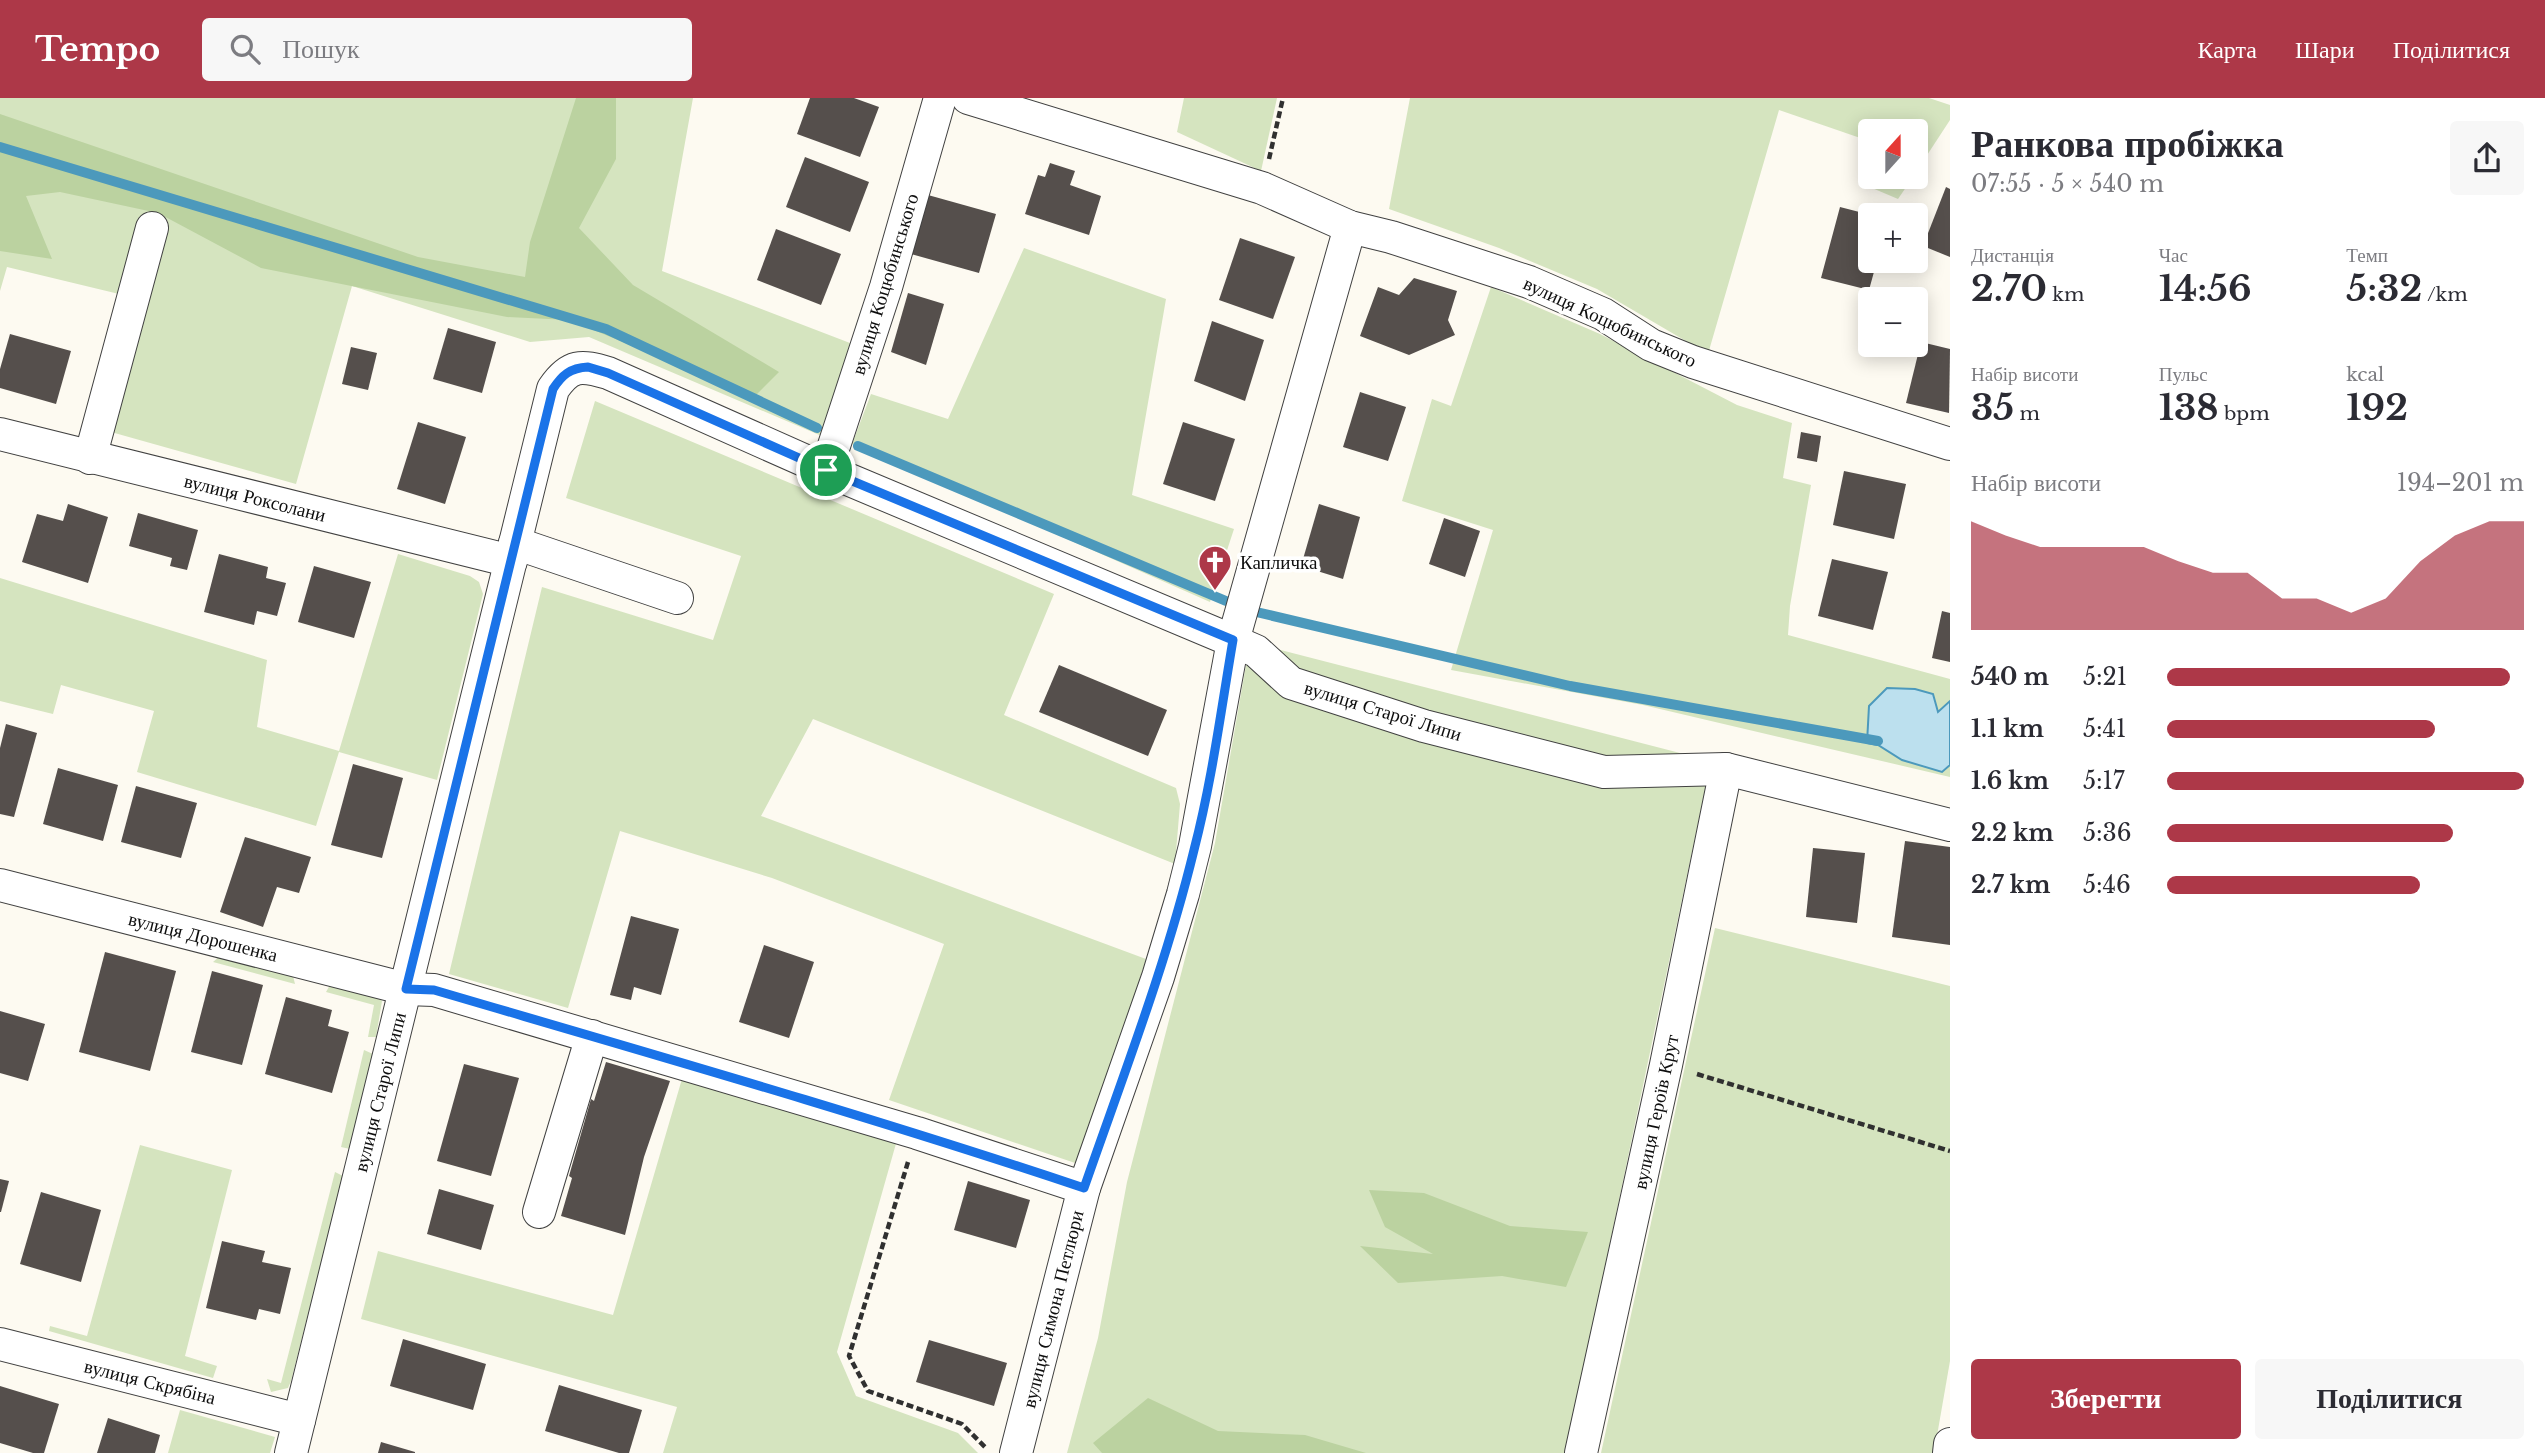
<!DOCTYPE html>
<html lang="uk">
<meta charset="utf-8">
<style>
body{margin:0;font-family:"Libre Baskerville",serif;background:#f7f7f7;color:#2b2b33;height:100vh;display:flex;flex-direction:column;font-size:26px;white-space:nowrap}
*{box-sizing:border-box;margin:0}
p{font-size:23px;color:#7c7c81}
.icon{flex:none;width:38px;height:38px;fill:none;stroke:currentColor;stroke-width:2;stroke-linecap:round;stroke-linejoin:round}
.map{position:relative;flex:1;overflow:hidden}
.panel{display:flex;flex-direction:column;background:#fff;width:595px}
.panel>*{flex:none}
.needle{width:46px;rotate:21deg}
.controls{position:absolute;left:1858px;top:21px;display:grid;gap:14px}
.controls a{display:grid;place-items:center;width:70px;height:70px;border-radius:7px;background:#fff;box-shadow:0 4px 18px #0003;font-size:35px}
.pin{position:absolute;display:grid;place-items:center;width:60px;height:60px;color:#fff;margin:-30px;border:4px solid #fff;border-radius:50%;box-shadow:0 2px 7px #0007}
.round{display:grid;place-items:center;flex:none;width:74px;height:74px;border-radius:7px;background:#f7f7f7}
.summary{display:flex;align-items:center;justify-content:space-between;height:119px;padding:0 21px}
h1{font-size:38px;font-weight:800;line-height:52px}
.stats{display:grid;grid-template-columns:repeat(3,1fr);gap:10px;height:119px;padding:7px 21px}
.stats div{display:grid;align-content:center}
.stats b{font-size:35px;font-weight:800}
.stats small{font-size:19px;font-weight:400}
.stats p{font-size:19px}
.chart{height:196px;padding:14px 21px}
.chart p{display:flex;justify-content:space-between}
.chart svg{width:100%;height:126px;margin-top:7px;fill:#ad3848;opacity:.7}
.button{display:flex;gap:14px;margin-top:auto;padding:14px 21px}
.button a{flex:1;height:80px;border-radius:7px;background:#ad3848;color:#fff;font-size:28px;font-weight:800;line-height:80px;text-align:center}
.button a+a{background:#f7f7f7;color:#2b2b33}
ul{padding:0 21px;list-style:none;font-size:23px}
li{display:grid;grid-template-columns:112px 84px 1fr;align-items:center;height:52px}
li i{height:18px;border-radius:9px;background:#ad3848}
header{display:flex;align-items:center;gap:42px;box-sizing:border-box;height:98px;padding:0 35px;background:#ad3848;color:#fff}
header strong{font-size:33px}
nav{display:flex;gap:38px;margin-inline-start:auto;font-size:24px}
.search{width:490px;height:63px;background:#f7f7f7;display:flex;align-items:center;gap:18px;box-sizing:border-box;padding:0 24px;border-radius:7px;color:#7c7c81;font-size:26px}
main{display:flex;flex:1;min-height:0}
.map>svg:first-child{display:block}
.green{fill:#d5e4bf}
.forest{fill:#bbd2a0}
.water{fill:#bce0ee;stroke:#4c99bc;stroke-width:2}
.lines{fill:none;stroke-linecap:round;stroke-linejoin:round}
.stream{stroke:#4c99bc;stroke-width:10}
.building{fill:#554f4c}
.minor-casing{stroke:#414141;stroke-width:34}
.path{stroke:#303030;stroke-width:4.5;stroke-dasharray:7 3.5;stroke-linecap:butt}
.minor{stroke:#fff;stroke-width:32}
.route-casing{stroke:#fff;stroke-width:14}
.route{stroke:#1a73e8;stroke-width:9}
.labels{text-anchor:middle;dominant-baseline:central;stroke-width:7;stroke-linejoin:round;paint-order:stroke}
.street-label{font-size:19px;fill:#0e0e0e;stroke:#fff}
.poi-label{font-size:19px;fill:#0e0e0e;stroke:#fff;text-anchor:start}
</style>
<header>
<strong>Tempo</strong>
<div class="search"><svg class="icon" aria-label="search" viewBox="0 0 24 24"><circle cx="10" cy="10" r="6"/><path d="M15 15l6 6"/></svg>Пошук</div>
<nav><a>Карта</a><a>Шари</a><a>Поділитися</a></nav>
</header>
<main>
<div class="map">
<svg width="1950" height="1355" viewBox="0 0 1950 1355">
<rect width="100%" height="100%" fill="#fdfaf1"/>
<g class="green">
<path d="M 0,0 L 693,0 L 662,173 L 850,245 L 824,339 L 589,239 L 530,244 L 352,188 L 296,386 L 111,334 L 119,196 L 7,169 L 0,193 Z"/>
<path d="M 1184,0 L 1277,0 L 1261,73 L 1177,34 Z"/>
<path d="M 1410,0 L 1929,0 L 1950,7 L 1950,22 L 1916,74 L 1916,33 L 1871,33 L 1871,79 L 1913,79 L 1898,101 L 1858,84 L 1869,43 L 1779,12 L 1708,256 L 1597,191 L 1499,150 L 1389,111 Z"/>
<path d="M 1024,150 L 1166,201 L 1132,397 L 1234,431 L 1210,504 L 852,346 L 871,296 L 948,321 Z"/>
<path d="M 1491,189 L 1600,236 L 1737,307 L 1792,325 L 1783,380 L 1811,387 L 1790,508 L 1788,537 L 1950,581 L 1950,679 L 1643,607 L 1451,572 L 1493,432 L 1402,403 L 1432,301 L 1451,308 Z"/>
<path d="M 595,303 L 1054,496 L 1004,617 L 1176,690 L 1180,706 L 1175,766 L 813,621 L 761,718 L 1146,861 L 1081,1067 L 889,1002 L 944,846 L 772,780 L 620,733 L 568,910 L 449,876 L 542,489 L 713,542 L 741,458 L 566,400 Z"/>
<path d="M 398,456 L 470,478 L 479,484 L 483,496 L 437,682 L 339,654 L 316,728 L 137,674 L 154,613 L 61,587 L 53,616 L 0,603 L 0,480 L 267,562 L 257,629 L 339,653 Z"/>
<path d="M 1250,544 L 1711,663 L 1566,1355 L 1067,1355 L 1098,1240 L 1127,1084 L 1215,745 Z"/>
<path d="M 1715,830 L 1950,888 L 1950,1263 L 1934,1355 L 1601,1355 Z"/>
<path d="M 220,858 L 293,878 L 295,886 L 213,864 Z"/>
<path d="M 330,887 L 378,899 L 382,903 L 376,939 L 368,939 L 374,907 L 326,894 Z"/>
<path d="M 364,952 L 373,956 L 350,1051 L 341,1049 Z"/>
<path d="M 684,974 L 897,1042 L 837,1254 L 856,1298 L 958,1335 L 978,1355 L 663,1355 L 677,1309 L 361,1221 L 378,1153 L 613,1217 Z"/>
<path d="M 140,1047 L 232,1072 L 185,1258 L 217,1268 L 213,1280 L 49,1233 L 50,1228 L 87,1238 Z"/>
<path d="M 335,1074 L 343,1078 L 291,1283 L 288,1290 L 271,1294 L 267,1281 L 281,1285 Z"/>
<path d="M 180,1312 L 275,1339 L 270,1355 L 168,1355 Z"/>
</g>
<g class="forest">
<path d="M 576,0 L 616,0 L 616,61 L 579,130 L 633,187 L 779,274 L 755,298 L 569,222 L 507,219 L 261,170 L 158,115 L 60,94 L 26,98 L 52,161 L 0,153 L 0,16 L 418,159 L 525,179 L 530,144 Z"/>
<path d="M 1369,1092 L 1424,1095 L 1510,1128 L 1588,1134 L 1566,1189 L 1502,1178 L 1398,1185 L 1360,1148 L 1433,1156 L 1385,1129 Z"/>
<path d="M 1148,1300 L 1218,1333 L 1305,1337 L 1366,1355 L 1102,1355 L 1093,1345 Z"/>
</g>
<path class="water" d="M 1887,590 L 1915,591 L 1933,596 L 1938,614 L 1950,603 L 1950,667 L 1942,674 L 1902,662 L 1878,647 L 1867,645 L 1869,608 Z"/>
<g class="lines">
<g class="stream">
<path d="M 0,49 L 606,231 L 817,330"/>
<path d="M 858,348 L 1226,503"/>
<path d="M 1252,513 L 1570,588 L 1878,643"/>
</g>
</g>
<g class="building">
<path d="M 810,0 L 854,0 L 879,9 L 860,59 L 797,36 Z"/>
<path d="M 805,59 L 869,84 L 850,134 L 786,109 Z"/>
<path d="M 1050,65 L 1075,73 L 1070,87 L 1101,98 L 1089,137 L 1025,116 L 1038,77 L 1045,79 Z"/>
<path d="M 1946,89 L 1950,91 L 1950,159 L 1923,148 Z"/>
<path d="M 928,97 L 996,116 L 979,175 L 911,156 Z"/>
<path d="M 1840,109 L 1871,117 L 1871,163 L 1877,163 L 1869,192 L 1821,180 Z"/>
<path d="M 776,131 L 841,156 L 821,207 L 757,182 Z"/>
<path d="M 1240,140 L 1295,159 L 1273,221 L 1219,202 Z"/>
<path d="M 1414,180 L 1457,193 L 1448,222 L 1455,237 L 1409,257 L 1360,238 L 1378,189 L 1399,197 Z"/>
<path d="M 908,195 L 944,206 L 926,267 L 891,254 Z"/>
<path d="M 1212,223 L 1264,242 L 1245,303 L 1194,283 Z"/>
<path d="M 448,230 L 496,244 L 482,295 L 433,281 Z"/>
<path d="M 10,236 L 71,253 L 56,306 L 0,290 L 0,271 Z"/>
<path d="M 1921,244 L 1950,251 L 1949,315 L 1906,305 Z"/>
<path d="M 351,249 L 377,255 L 368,292 L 342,286 Z"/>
<path d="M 1360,294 L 1406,309 L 1388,363 L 1343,349 Z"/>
<path d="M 418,324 L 466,339 L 445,406 L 397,391 Z"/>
<path d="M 1183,324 L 1235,341 L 1215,403 L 1163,386 Z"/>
<path d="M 1801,334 L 1821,338 L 1817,364 L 1797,360 Z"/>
<path d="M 1844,373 L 1906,386 L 1894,441 L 1833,427 Z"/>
<path d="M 68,406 L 108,419 L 88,485 L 22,464 L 37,416 L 63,423 Z"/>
<path d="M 1319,406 L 1360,419 L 1343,481 L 1301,468 Z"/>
<path d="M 138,415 L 198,432 L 187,472 L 170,468 L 172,460 L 129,448 Z"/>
<path d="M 1444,420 L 1480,433 L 1465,479 L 1429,466 Z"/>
<path d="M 219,456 L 268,469 L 266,480 L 286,485 L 277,518 L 257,513 L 254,527 L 204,514 Z"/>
<path d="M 1832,461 L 1888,474 L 1873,532 L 1818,518 Z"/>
<path d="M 314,468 L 371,484 L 354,540 L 298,524 Z"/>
<path d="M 1942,513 L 1950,515 L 1950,564 L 1932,560 Z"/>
<path d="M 1059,567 L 1167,612 L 1148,658 L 1039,614 Z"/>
<path d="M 6,626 L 37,635 L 14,719 L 0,716 L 0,650 Z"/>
<path d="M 353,666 L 403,680 L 382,760 L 331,747 Z"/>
<path d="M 58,670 L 118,687 L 103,743 L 43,726 Z"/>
<path d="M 136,688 L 197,705 L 181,760 L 121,744 Z"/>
<path d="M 245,739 L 311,759 L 299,795 L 277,789 L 263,829 L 220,814 Z"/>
<path d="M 1905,743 L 1950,749 L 1950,847 L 1892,839 Z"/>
<path d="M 1813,750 L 1865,755 L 1857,825 L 1806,819 Z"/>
<path d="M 631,818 L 679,831 L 661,897 L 634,889 L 631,902 L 610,897 Z"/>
<path d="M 764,847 L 814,864 L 789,940 L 739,924 Z"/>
<path d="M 105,854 L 176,873 L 150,973 L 79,954 Z"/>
<path d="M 212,873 L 263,887 L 242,967 L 191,954 Z"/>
<path d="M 286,899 L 332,912 L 328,928 L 349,934 L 332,995 L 265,976 Z"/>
<path d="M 0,913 L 45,926 L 28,983 L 0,975 Z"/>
<path d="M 606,964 L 670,983 L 644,1059 L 625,1137 L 561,1118 L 572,1080 L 569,1078 L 591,1001 L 594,1003 Z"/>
<path d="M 464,966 L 519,980 L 491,1078 L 437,1063 Z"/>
<path d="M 0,1081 L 9,1083 L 1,1114 L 0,1114 Z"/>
<path d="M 968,1083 L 1030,1102 L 1016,1150 L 954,1132 Z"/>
<path d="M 439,1091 L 494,1107 L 481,1152 L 427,1136 Z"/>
<path d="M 41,1094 L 101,1112 L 81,1184 L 20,1166 Z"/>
<path d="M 222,1143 L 265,1153 L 262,1164 L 291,1170 L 280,1216 L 259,1211 L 256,1222 L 206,1210 Z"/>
<path d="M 403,1241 L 486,1266 L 473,1312 L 390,1288 Z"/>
<path d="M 929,1242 L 1007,1265 L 994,1308 L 916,1284 Z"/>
<path d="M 559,1287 L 642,1312 L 629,1355 L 619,1355 L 545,1333 Z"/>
<path d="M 0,1288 L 59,1306 L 44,1355 L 33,1355 L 0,1345 Z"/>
<path d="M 108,1320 L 160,1337 L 155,1355 L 97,1355 Z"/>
<path d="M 381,1344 L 415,1354 L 415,1355 L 378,1355 Z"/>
</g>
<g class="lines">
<defs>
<g id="minor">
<path d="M 968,0 L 1262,90 L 1350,129 L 1391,139 L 1529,184 L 1603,216 L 1651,247 L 1693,264 L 1950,346"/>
<path d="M 0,336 L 511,463"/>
<path d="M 90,360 L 152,130"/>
<path d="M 826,372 L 886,189 L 940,0"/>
<path d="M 515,445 L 677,500"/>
<path d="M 0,787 L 406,891 L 434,892 L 917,1035 L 1084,1090"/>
<path d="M 539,1114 L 592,938"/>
<path d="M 0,1246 L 299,1322"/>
<path d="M 291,1355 L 553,291 C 570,266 581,267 608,275 L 826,372 L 1233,543 L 1256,553 L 1291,585 L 1424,628 L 1604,674 L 1726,671 L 1950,727"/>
<path d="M 1016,1355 L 1084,1090 L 1158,879 L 1183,796 L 1195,748 L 1233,543 L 1350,129"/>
<path d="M 1581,1355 L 1666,967 L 1726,671"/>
<path d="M 1949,1355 L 1950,1346"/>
</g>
</defs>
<use href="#minor" class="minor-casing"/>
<g class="path">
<path d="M 1269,61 L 1283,0"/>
<path d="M 1697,976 L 1950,1053"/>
<path d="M 908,1064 L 849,1258 L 868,1293 L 962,1326 L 986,1350"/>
</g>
<use href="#minor" class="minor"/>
</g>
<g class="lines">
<defs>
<path id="route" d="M 588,269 L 608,275 L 826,372 L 1233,542 C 1221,612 1212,683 1194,752 C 1166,867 1123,978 1084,1090 C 869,1018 652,956 434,892 L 406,891 L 553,291 C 562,277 570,270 588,269 Z"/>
</defs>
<use href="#route" class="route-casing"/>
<use href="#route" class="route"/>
</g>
<defs>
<symbol id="church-pin" viewBox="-11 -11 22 30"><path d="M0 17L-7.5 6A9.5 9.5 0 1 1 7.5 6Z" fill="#ad3848" stroke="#fff"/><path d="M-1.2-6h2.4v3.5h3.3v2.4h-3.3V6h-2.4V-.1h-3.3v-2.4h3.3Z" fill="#fff"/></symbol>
</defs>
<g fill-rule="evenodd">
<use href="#church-pin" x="1196" y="445" width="38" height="52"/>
</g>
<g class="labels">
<g class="street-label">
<text transform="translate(885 186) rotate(-73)">вулиця Коцюбинського</text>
<text transform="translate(1610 224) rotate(25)">вулиця Коцюбинського</text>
<text transform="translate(255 400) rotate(14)">вулиця Роксолани</text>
<text transform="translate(1383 613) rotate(17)">вулиця Старої Липи</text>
<text transform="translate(203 839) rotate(14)">вулиця Дорошенка</text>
<text transform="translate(380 994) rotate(-76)">вулиця Старої Липи</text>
<text transform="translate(1656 1014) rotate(-78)">вулиця Героїв Крут</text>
<text transform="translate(1053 1211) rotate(-76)">вулиця Симона Петлюри</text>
<text transform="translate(150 1284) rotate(14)">вулиця Скрябіна</text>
</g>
<g class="poi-label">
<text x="1240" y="464">Капличка</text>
</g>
</g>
</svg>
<div class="controls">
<a><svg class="needle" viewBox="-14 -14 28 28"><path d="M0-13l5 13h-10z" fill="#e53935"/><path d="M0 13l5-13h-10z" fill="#7c7c81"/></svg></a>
<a>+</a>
<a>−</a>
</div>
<div class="pin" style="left:826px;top:372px;background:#1e9e55"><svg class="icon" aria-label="arrive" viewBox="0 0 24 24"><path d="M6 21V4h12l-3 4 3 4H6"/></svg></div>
</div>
<section class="panel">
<div class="summary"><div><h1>Ранкова пробіжка</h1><p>07:55 · 5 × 540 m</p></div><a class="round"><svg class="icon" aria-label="share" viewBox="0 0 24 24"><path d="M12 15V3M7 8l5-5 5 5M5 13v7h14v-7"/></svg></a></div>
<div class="stats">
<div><p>Дистанція</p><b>2.70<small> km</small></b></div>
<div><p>Час</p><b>14:56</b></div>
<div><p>Темп</p><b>5:32<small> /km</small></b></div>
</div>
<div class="stats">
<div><p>Набір висоти</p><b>35<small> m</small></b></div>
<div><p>Пульс</p><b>138<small> bpm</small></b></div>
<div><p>kcal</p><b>192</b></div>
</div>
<div class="chart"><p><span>Набір висоти</span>194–201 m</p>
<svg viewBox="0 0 160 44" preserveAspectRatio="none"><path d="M0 44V6L10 11L20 15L30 15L40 15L50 15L60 20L70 24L80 24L90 33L100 33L110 38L120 33L130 20L140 11L150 6L160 6V44z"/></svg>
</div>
<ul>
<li><b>540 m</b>5:21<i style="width:96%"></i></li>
<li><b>1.1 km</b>5:41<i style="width:75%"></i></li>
<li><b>1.6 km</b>5:17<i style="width:100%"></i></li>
<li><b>2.2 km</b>5:36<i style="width:80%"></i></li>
<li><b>2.7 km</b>5:46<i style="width:71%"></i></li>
</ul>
<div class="button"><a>Зберегти</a><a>Поділитися</a></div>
</section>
</main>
